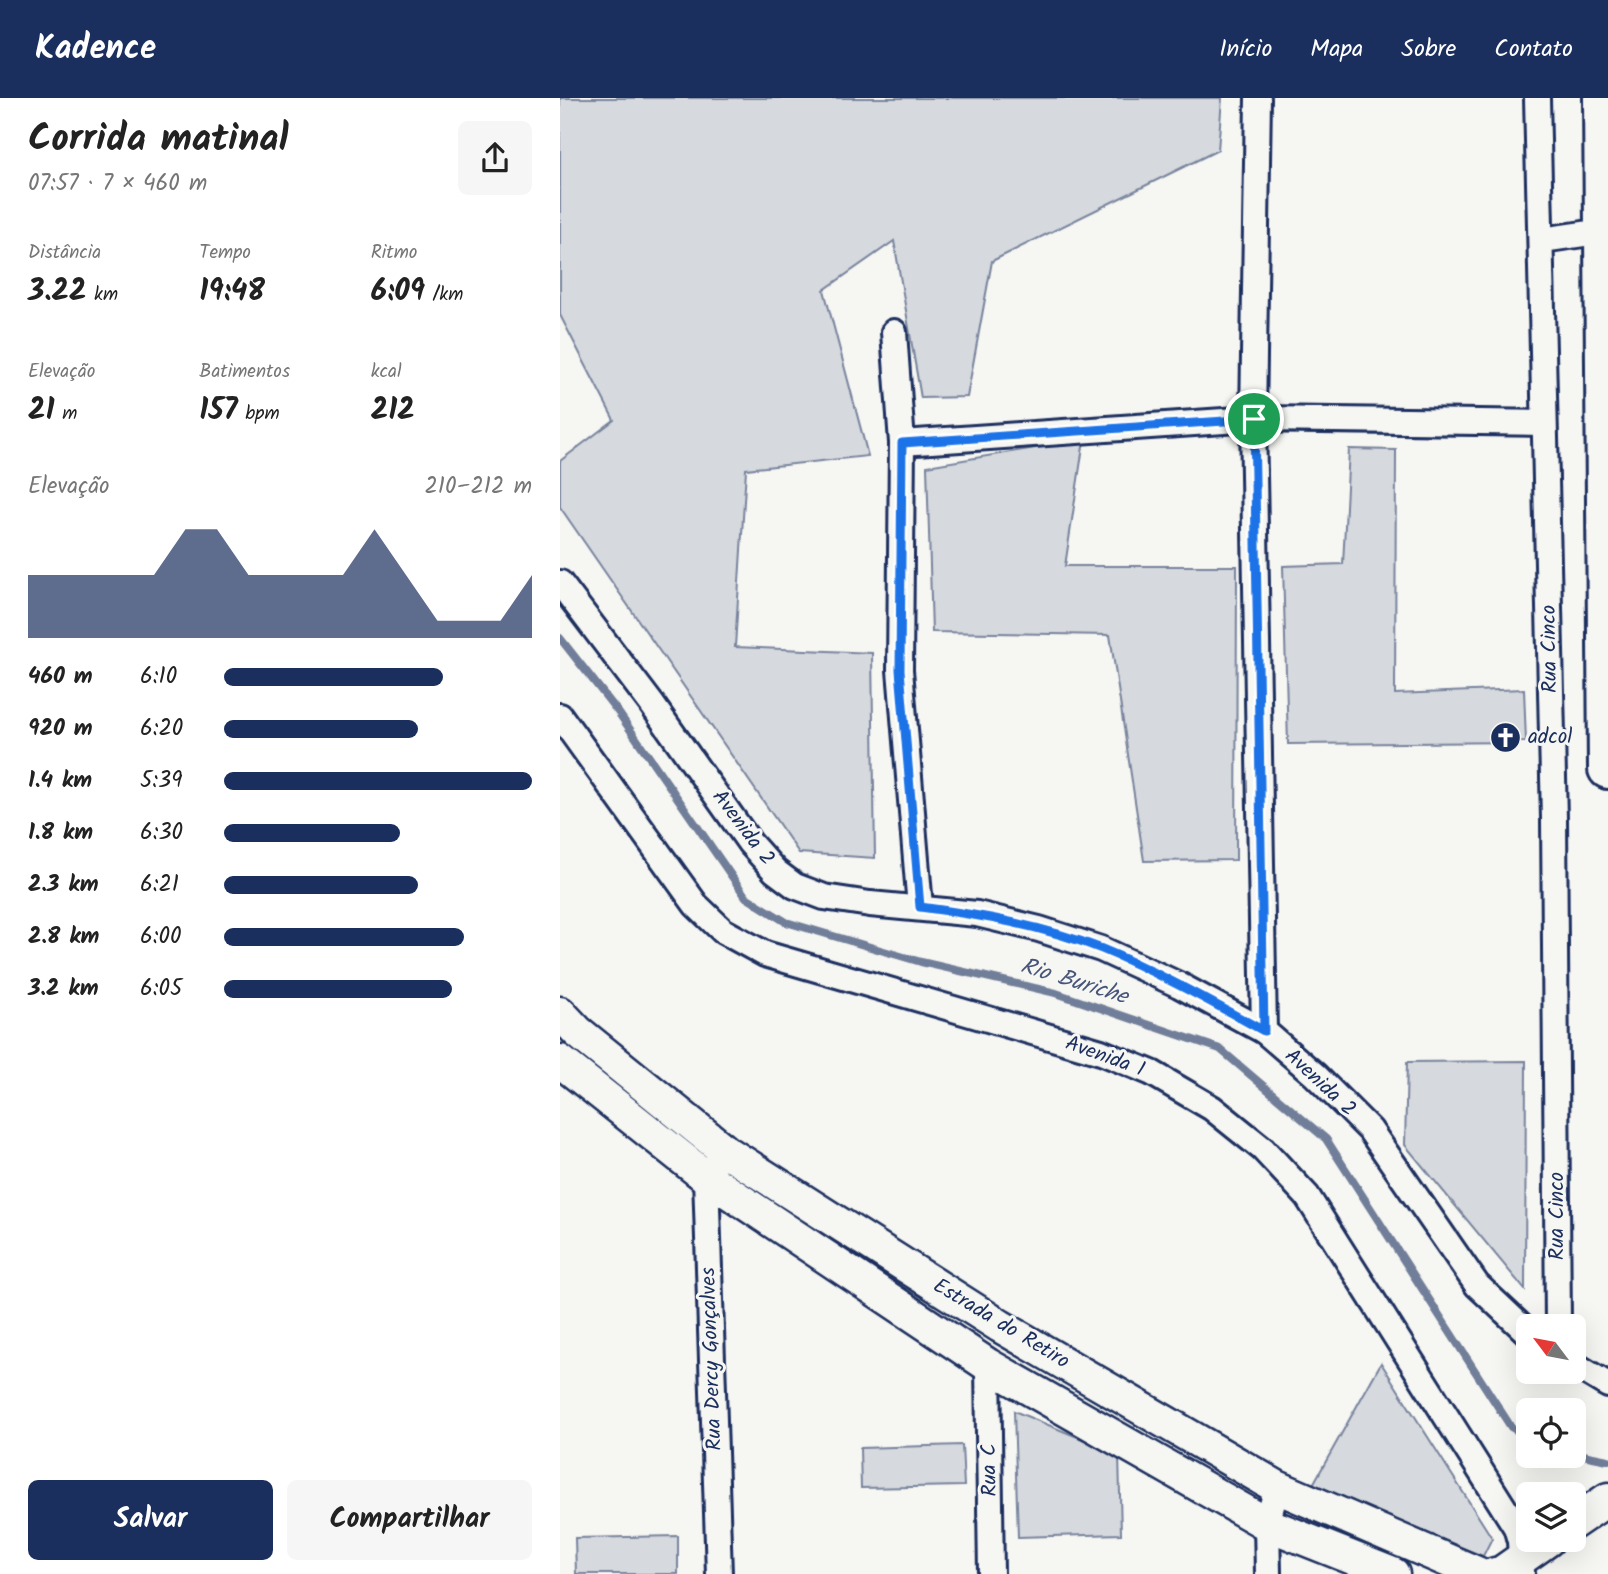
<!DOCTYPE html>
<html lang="pt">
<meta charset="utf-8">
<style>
body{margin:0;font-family:Kalam,sans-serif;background:#f6f6f6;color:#222;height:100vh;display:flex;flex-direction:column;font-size:26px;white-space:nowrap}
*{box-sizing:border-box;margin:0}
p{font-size:23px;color:#767676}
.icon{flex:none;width:38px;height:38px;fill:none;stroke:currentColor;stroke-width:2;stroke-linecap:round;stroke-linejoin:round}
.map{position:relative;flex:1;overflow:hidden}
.details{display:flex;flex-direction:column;background:#fff;width:560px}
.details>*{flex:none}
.needle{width:46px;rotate:302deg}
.tools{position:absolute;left:956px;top:1216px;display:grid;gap:14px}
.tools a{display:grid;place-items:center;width:70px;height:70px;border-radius:10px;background:#fff;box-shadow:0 7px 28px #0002;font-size:35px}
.pin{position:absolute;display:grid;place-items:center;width:60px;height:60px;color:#fff;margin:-30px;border:4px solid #fff;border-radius:50%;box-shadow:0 2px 7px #0007}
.round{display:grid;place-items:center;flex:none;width:74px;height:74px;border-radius:10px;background:#f6f6f6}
.overview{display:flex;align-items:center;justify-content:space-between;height:119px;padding:0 28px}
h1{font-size:38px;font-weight:600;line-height:52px}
.stats{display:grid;grid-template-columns:repeat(3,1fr);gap:10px;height:119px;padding:7px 28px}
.stats div{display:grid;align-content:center}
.stats b{font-size:30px;font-weight:600}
.stats small{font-size:19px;font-weight:400}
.stats p{font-size:19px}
.chart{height:196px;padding:14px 28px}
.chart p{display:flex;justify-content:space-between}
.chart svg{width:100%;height:126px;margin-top:7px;fill:#1b2f5e;opacity:.7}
.action{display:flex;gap:14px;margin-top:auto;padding:14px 28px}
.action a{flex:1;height:80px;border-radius:10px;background:#1b2f5e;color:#fff;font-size:28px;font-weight:600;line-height:80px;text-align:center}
.action a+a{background:#f6f6f6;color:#222}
ul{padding:0 28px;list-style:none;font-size:23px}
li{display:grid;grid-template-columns:112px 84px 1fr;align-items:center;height:52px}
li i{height:18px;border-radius:9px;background:#1b2f5e}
header{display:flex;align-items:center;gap:42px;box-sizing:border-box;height:98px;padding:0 35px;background:#1b2f5e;color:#fff}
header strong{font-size:33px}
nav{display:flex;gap:38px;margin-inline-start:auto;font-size:24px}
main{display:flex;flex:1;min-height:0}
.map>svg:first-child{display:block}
.green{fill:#d6d9dd;stroke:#78849e;stroke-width:2}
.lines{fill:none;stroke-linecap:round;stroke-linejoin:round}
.stream{stroke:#717e99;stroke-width:8}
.minor-casing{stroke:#1b2f5e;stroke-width:30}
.tertiary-casing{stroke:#1b2f5e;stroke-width:37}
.trunk-casing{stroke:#1b2f5e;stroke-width:44}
.minor{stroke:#f6f6f2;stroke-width:24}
.tertiary{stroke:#f6f6f2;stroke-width:32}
.trunk{stroke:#f6f6f2;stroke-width:38}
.route-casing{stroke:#fff;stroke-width:14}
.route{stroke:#1a73e8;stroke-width:9}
.labels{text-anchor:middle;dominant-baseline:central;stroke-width:6;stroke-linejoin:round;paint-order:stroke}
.street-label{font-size:21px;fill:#1b2f5e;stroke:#f6f6f2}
.poi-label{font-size:21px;fill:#1b2f5e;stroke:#f6f6f2;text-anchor:start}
.water-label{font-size:23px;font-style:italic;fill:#46567b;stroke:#f6f6f2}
</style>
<header>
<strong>Kadence</strong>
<nav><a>Início</a><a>Mapa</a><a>Sobre</a><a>Contato</a></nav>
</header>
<main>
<section class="details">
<div class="overview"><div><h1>Corrida matinal</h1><p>07:57 · 7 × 460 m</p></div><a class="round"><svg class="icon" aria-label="share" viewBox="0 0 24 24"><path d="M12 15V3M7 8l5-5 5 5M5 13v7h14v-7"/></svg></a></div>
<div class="stats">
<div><p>Distância</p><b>3.22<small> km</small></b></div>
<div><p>Tempo</p><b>19:48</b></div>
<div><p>Ritmo</p><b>6:09<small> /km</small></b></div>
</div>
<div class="stats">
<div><p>Elevação</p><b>21<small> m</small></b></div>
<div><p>Batimentos</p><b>157<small> bpm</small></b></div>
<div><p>kcal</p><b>212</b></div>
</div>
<div class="chart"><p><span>Elevação</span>210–212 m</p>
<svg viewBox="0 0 160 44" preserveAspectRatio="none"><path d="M0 44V22L10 22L20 22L30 22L40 22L50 6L60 6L70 22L80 22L90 22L100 22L110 6L120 22L130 38L140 38L150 38L160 22V44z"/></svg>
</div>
<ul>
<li><b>460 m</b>6:10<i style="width:71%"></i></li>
<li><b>920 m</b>6:20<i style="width:63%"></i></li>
<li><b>1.4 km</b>5:39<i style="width:100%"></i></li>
<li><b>1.8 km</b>6:30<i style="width:57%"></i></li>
<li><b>2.3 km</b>6:21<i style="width:63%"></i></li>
<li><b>2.8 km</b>6:00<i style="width:78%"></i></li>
<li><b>3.2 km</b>6:05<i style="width:74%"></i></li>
</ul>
<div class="action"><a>Salvar</a><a>Compartilhar</a></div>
</section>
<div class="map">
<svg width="1048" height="1476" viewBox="0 0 1048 1476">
<rect width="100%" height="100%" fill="#f6f6f2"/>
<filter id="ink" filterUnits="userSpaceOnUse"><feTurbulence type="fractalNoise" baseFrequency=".0143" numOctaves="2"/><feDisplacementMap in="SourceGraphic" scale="14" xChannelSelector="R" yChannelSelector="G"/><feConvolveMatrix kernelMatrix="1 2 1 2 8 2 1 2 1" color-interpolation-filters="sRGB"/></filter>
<g filter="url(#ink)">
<g class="green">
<path d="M 0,0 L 662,0 L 658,52 L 432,163 L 407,299 L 361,300 L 334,143 L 264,192 L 308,358 L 186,371 L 175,549 L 312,555 L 315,760 L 239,755 L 0,409 L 0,363 L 54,322 L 0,217 Z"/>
<path d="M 524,342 L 505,468 L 677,468 L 676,762 L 584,763 L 550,537 L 372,534 L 367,368 Z"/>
<path d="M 789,351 L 836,352 L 835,596 L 964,591 L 966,644 L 728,646 L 723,468 L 783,466 Z"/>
<path d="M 966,963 L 965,1192 L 845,1047 L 847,964 Z"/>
<path d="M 821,1265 L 932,1440 L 923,1458 L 751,1390 Z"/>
<path d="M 454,1313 L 559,1356 L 561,1436 L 458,1439 Z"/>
<path d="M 402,1347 L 404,1388 L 301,1390 L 300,1350 Z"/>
<path d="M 118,1438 L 118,1476 L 16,1476 L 15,1440 Z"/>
</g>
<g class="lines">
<g class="stream">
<path d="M 0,540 L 58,614 L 186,799 L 226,824 L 361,864 L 496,895 L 660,951 L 766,1041 L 951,1329 L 968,1339"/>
<path d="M 1013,1355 L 1048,1362"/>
</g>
<defs>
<g id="minor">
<path d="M 698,0 L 693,321 L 704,933"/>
<path d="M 977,0 L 994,721 L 998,1228"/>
<path d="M 982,142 L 1044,133"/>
<path d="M 334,234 L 342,345 L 340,572 L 360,809"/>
<path d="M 342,345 L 693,321 L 984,325"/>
<path d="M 0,485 L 91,605 L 190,745 L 215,773 L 235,788 L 264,799 L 310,806 L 417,816 L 479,831 L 541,851 L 619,887 L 704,933 L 755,977 L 810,1032 L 917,1187 L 968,1235"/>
<path d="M 0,618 L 136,807 L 163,833 L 205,856 L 541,954 L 592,975 L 652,1010 L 703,1051 L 747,1098 L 956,1429 L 960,1443 L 962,1475"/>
<path d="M 1013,1266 L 1048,1287"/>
<path d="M 428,1267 L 431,1476"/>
<path d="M 159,1476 L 146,1079 L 165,1053"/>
<path d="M 708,1476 L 707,1426 L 717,1389"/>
</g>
<g id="tertiary">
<path d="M 0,915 L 18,934 L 165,1053 L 440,1228 L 717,1389 L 919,1476"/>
<path d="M 0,963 L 146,1079 L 428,1267 L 707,1426 L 833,1476"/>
<path d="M 1013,1425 L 1048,1401"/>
<path d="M 935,1476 L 941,1475 L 988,1442"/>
</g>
<path id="trunk" d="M 1043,0 L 1048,671"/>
</defs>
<use href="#minor" class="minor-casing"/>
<use href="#tertiary" class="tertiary-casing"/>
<use href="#trunk" class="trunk-casing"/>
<use href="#minor" class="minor"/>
<use href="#tertiary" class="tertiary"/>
<use href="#trunk" class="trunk"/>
</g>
</g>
<g class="lines" filter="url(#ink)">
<defs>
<path id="route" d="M 694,321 L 704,933 C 651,904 598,874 542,851 C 484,828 421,817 360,809 L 340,572 L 342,345 Z"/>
</defs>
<use href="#route" class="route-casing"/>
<use href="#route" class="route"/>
</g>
<defs>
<symbol id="church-disc" viewBox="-11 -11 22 22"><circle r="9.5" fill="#1b2f5e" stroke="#f6f6f2"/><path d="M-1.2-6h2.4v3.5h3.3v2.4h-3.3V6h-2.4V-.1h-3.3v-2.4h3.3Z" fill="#fff"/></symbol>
</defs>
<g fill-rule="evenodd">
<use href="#church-disc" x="928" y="622" width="35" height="35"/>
</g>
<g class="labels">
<g class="street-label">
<text transform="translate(990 551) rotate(-91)">Rua Cinco</text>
<text transform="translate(183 730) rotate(53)">Avenida 2</text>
<text transform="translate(545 959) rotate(20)">Avenida 1</text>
<text transform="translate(760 985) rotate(43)">Avenida 2</text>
<text transform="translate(997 1118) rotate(-90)">Rua Cinco</text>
<text transform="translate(441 1226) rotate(31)">Estrada do Retiro</text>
<text transform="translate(152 1261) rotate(-92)">Rua Dercy Gonçalves</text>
<text transform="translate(430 1372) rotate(-91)">Rua C</text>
</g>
<g class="poi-label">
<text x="968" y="639">adcol</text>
</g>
<g class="water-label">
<text transform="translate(514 884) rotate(17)">Rio Buriche</text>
</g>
</g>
</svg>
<div class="tools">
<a><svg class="needle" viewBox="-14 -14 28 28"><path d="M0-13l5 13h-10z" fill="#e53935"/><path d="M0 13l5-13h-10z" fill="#767676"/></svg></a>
<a><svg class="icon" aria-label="locate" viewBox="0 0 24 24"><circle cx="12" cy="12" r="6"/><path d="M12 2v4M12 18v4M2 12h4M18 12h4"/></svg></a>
<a><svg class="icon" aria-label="layers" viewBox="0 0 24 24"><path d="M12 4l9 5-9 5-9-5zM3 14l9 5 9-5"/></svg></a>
</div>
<div class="pin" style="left:694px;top:321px;background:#1e9e55"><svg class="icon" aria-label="arrive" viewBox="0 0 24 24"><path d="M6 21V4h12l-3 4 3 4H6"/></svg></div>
</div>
</main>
